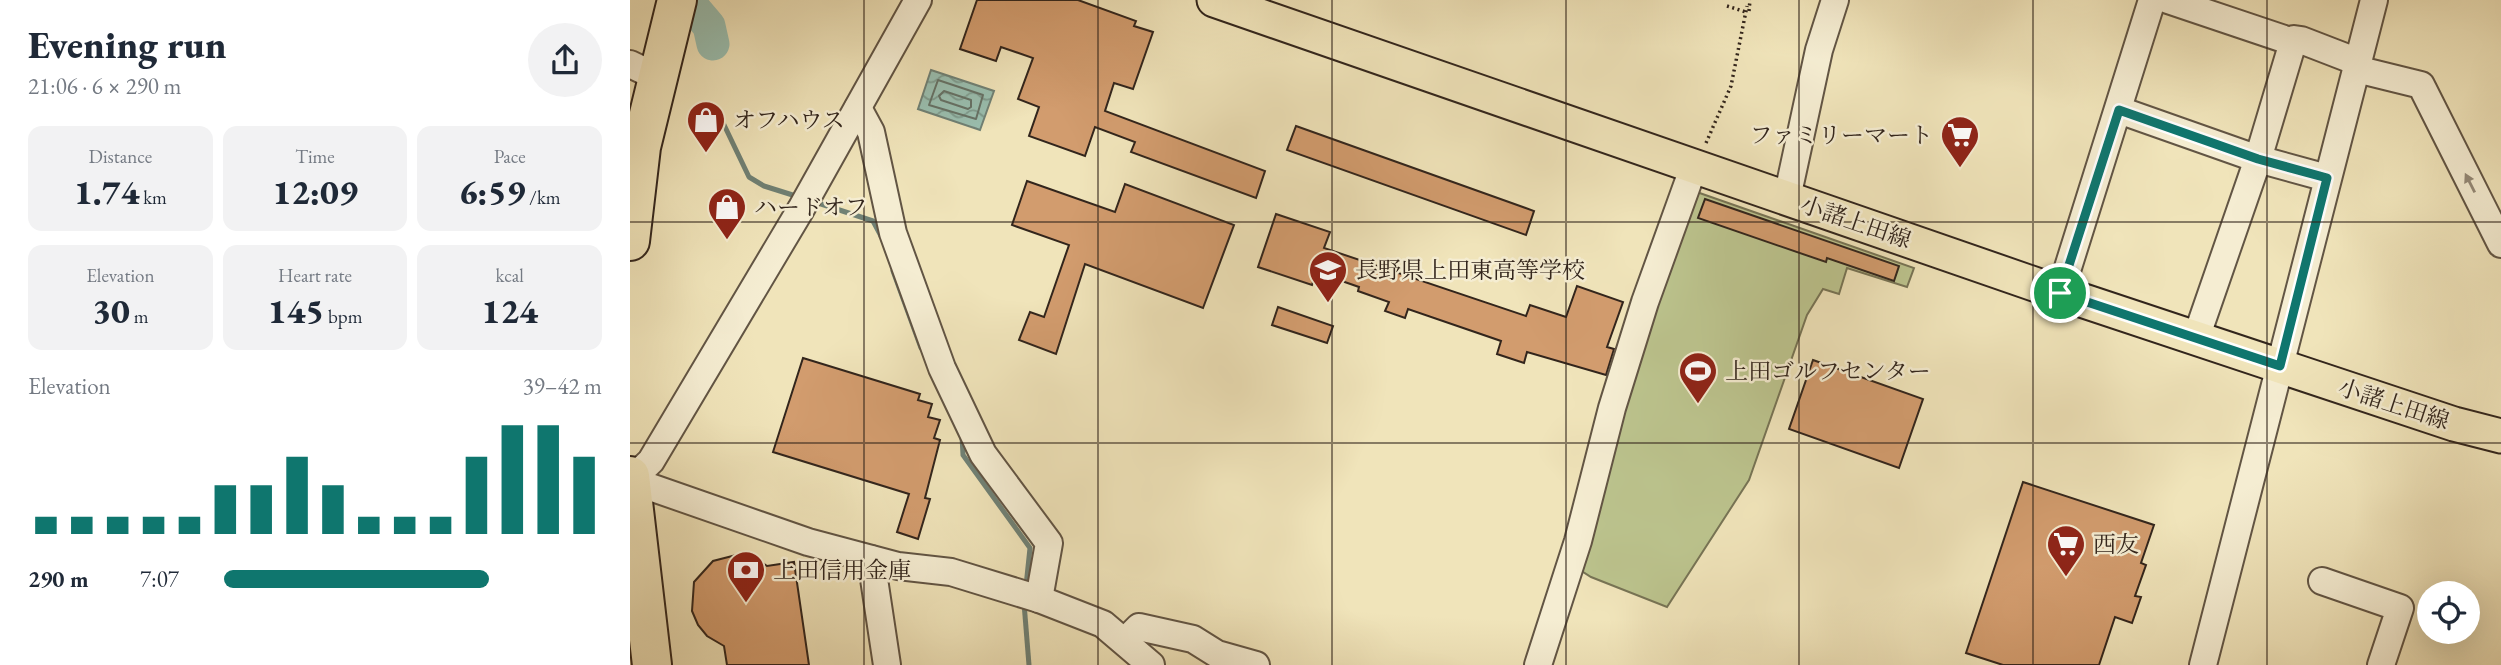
<!DOCTYPE html>
<meta charset="utf-8">
<style>
body{margin:0;font-family:"EB Garamond","Noto Serif JP",serif;background:#f2f2f3;color:#1f2937;height:100vh;display:flex;flex-direction:column;font-size:26px;white-space:nowrap}
*{box-sizing:border-box;margin:0}
p{font-size:23px;color:#747a83}
.icon{flex:none;width:38px;height:38px;fill:none;stroke:currentColor;stroke-width:2;stroke-linecap:round;stroke-linejoin:round}
.map{position:relative;flex:1;overflow:hidden}
.side{display:flex;flex-direction:column;background:#fff;width:630px}
.side>*{flex:none}
.controls{position:absolute;left:1787px;top:581px;display:grid;gap:14px}
.controls a{display:grid;place-items:center;width:63px;height:63px;border-radius:50%;background:#fff;box-shadow:0 7px 28px #0002;font-size:35px}
.pin{position:absolute;display:grid;place-items:center;width:60px;height:60px;color:#fff;margin:-30px;border:4px solid #fff;border-radius:50%;box-shadow:0 2px 7px #0007}
.round{display:grid;place-items:center;flex:none;width:74px;height:74px;border-radius:37px;background:#f2f2f3}
.summary{display:flex;align-items:center;justify-content:space-between;height:119px;padding:0 28px}
h1{font-size:38px;font-weight:800;line-height:52px}
.stats{display:grid;grid-template-columns:repeat(3,1fr);gap:10px;height:119px;padding:7px 28px}
.stats div{display:grid;align-content:center;border-radius:14px;background:#f2f2f3;text-align:center}
.stats b{font-size:35px;font-weight:800}
.stats small{font-size:19px;font-weight:400}
.stats p{font-size:19px}
.chart{height:196px;padding:14px 28px}
.chart p{display:flex;justify-content:space-between}
.chart svg{width:100%;height:126px;margin-top:7px;stroke:#0f766e;stroke-width:6}
ul{padding:0 28px;list-style:none;font-size:23px}
li{display:grid;grid-template-columns:112px 84px 1fr;align-items:center;height:52px}
li i{height:18px;border-radius:9px;background:#0f766e}
main{display:flex;flex:1;min-height:0}
.map>svg:first-child{display:block}
.garden{fill:#bcc48e;stroke:#777455;stroke-width:2}
.water{fill:url(#water-waves);stroke:#708175;stroke-width:2}
.lines{fill:none;stroke-linecap:round;stroke-linejoin:round}
.shore{stroke:#667266;stroke-width:2}
.stream{stroke:#708175;stroke-width:5}
.river{stroke:#9abfb0;stroke-width:33}
.building{fill:#d29c6e;stroke:#32251c;stroke-width:2}
.minor-casing{stroke:#625544;stroke-width:30}
.major-casing{stroke:#32251c;stroke-width:37}
.highway-casing{stroke:#32251c;stroke-width:42}
.path{stroke:#32251c;stroke-width:3.5;stroke-dasharray:2 3.5;stroke-linecap:butt}
.minor{stroke:#f5edd2;stroke-width:26}
.major{stroke:#f0e4ba;stroke-width:33}
.highway{stroke:#f0e4ba;stroke-width:38}
.oneway{fill:#948977}
.route-casing{stroke:#fff;stroke-width:14}
.route{stroke:#0f766e;stroke-width:9}
.grid{fill:none;stroke:#32251c;stroke-width:2;stroke-opacity:0.55}
.labels{text-anchor:middle;dominant-baseline:central;stroke-width:5;stroke-linejoin:round;paint-order:stroke}
.poi-label{font-size:23px;fill:#32251c;stroke:#f5edd2;text-anchor:start}
.street-label{font-size:23px;fill:#32251c;stroke:#f5edd2}
</style>
<main>
<section class="side">
<div class="summary"><div><h1>Evening run</h1><p>21:06 · 6 × 290 m</p></div><a class="round"><svg class="icon" aria-label="share" viewBox="0 0 24 24"><path d="M12 15V3M7 8l5-5 5 5M5 13v7h14v-7"/></svg></a></div>
<div class="stats">
<div><p>Distance</p><b>1.74<small> km</small></b></div>
<div><p>Time</p><b>12:09</b></div>
<div><p>Pace</p><b>6:59<small> /km</small></b></div>
</div>
<div class="stats">
<div><p>Elevation</p><b>30<small> m</small></b></div>
<div><p>Heart rate</p><b>145<small> bpm</small></b></div>
<div><p>kcal</p><b>124</b></div>
</div>
<div class="chart"><p><span>Elevation</span>39–42 m</p>
<svg viewBox="0 0 160 44" preserveAspectRatio="none"><path d="M5 44V38M15 44V38M25 44V38M35 44V38M45 44V38M55 44V27M65 44V27M75 44V17M85 44V27M95 44V38M105 44V38M115 44V38M125 44V17M135 44V6M145 44V6M155 44V17"/></svg>
</div>
<ul>
<li><b>290 m</b>7:07<i style="width:70%"></i></li>
</ul>
</section>
<div class="map">
<svg width="1871" height="665" viewBox="0 0 1871 665">
<defs>
<pattern id="water-waves" width="16" height="10" patternUnits="userSpaceOnUse" patternTransform="scale(1.75)"><rect width="16" height="10" fill="#9abfb0"/><path d="M0 5q4-4 8 0t8 0" fill="none" stroke="#7e9b8e"/></pattern>
</defs>
<rect width="100%" height="100%" fill="#f0e4ba"/>
<filter id="stains"><feTurbulence type="fractalNoise" baseFrequency=".00286" numOctaves="4"/><feColorMatrix values="0 0 0 0 .2 0 0 0 0 .09 0 0 0 0 .02 0 0 0 .5 -.17"/></filter>
<radialGradient id="worn" r=".72"><stop offset=".6" stop-color="#630" stop-opacity="0"/><stop offset="1" stop-color="#630" stop-opacity=".3"/></radialGradient>
<path class="garden" d="M 1061,190 L 1284,268 L 1277,287 L 1217,268 L 1209,294 L 1193,289 L 1177,315 L 1119,480 L 1037,607 L 961,577 L 947,568 Z"/>
<path class="water" d="M 301,70 L 364,91 L 350,130 L 288,109 Z"/>
<g class="lines">
<g class="shore">
<path d="M 308,80 L 353,95 L 346,119 L 299,105 Z"/>
<path d="M 314,91 L 341,100 L 341,107 L 338,109 L 311,100 L 309,96 Z"/>
</g>
<g class="stream">
<path d="M 85,106 L 119,177 L 134,186 L 169,197"/>
<path d="M 185,202 L 243,221 L 251,236"/>
<path d="M 263,271 L 291,348"/>
<path d="M 332,436 L 333,455 L 400,548 L 396,586"/>
<path d="M 394,603 L 399,665"/>
</g>
<path class="river" d="M 63,7 L 79,26 L 83,44"/>
</g>
<g class="building">
<path d="M 347,0 L 448,0 L 506,21 L 504,26 L 523,32 L 503,89 L 484,83 L 475,111 L 635,171 L 626,198 L 501,152 L 505,142 L 465,127 L 455,156 L 399,136 L 409,107 L 388,99 L 403,58 L 371,47 L 366,61 L 330,49 Z"/>
<path d="M 666,126 L 904,211 L 896,235 L 657,150 Z"/>
<path d="M 397,181 L 485,212 L 495,184 L 604,225 L 573,308 L 455,264 L 426,354 L 389,340 L 400,312 L 414,317 L 439,245 L 382,225 Z"/>
<path d="M 1075,199 L 1269,266 L 1264,281 L 1197,258 L 1196,262 L 1068,218 Z"/>
<path d="M 646,214 L 700,232 L 694,248 L 896,316 L 900,305 L 936,317 L 947,286 L 993,302 L 977,347 L 984,349 L 976,375 L 897,352 L 894,363 L 867,354 L 871,341 L 778,309 L 775,318 L 755,311 L 759,302 L 728,291 L 729,287 L 686,272 L 682,285 L 628,267 Z"/>
<path d="M 648,307 L 703,326 L 697,343 L 642,325 Z"/>
<path d="M 173,358 L 290,394 L 288,400 L 302,404 L 298,417 L 310,420 L 304,438 L 310,440 L 295,498 L 300,499 L 288,539 L 267,532 L 279,494 L 143,452 Z"/>
<path d="M 1183,360 L 1293,399 L 1269,468 L 1159,429 Z"/>
<path d="M 1393,482 L 1524,525 L 1511,563 L 1516,565 L 1505,596 L 1511,597 L 1502,623 L 1485,617 L 1469,665 L 1373,665 L 1336,653 Z"/>
<path d="M 110,554 L 124,557 L 137,566 L 164,562 L 179,665 L 97,665 L 94,646 L 77,636 L 68,625 L 62,611 L 64,582 L 83,561 Z"/>
</g>
<g class="lines">
<defs>
<g id="minor">
<path d="M 1538,0 L 1663,42 L 1664,39 L 1671,40 L 1728,62"/>
<path d="M 0,64 L 27,77"/>
<path d="M 1726,69 L 1791,85 L 1871,244"/>
<path d="M 228,108 L 241,132 L 263,233 L 312,368 L 353,454 L 419,543 L 409,599"/>
<path d="M 1489,110 L 1628,159 L 1697,178"/>
<path d="M 1157,198 L 1189,50 L 1205,0"/>
<path d="M 1430,293 L 1522,0"/>
<path d="M 1566,338 L 1628,159 L 1663,42"/>
<path d="M 0,480 L 178,542 L 268,566 L 321,572 L 409,599 L 473,624 L 521,665"/>
<path d="M 0,481 L 21,461 L 171,209 L 288,0"/>
<path d="M 241,559 L 257,665"/>
<path d="M 1692,581 L 1770,608 L 1751,665"/>
<path d="M 495,641 L 509,627 L 563,639 L 587,654 L 626,665"/>
<path d="M 908,665 L 948,541 L 982,408 L 1015,302 L 1064,166"/>
<path d="M 1573,665 L 1744,0"/>
</g>
<path id="major" d="M 584,0 L 1430,293 L 1824,424 L 1871,436"/>
<g id="highway">
<path d="M 0,241 L 11,147 L 47,0"/>
<path d="M 0,476 L 22,665"/>
</g>
</defs>
<use href="#minor" class="minor-casing"/>
<use href="#major" class="major-casing"/>
<use href="#highway" class="highway-casing"/>
<g class="path">
<path d="M 1097,6 L 1116,12"/>
<path d="M 1119,11 L 1120,0"/>
<path d="M 1076,143 L 1101,86 L 1117,6"/>
</g>
<use href="#minor" class="minor"/>
<use href="#major" class="major"/>
<use href="#highway" class="highway"/>
</g>
<defs><path id="oneway-solid" d="M-6-.8H1V-3.2L6.5 0L1 3.2V.8H-6Z" transform="scale(1.75)"/></defs>
<use class="oneway" href="#oneway-solid" transform="translate(1840 183) rotate(-117)"/>
<g class="lines">
<defs>
<path id="route" d="M 1489,110 L 1628,159 L 1697,178 L 1650,366 L 1430,293 Z"/>
</defs>
<use href="#route" class="route-casing"/>
<use href="#route" class="route"/>
</g>
<path class="grid" d="M 234,0 L 234,665M 468,0 L 468,665M 702,0 L 702,665M 936,0 L 936,665M 1169,0 L 1169,665M 1403,0 L 1403,665M 1637,0 L 1637,665M 0,222 L 1871,222M 0,443 L 1871,443"/>
<defs>
<symbol id="shop-pin" viewBox="-11 -11 22 30"><path d="M0 17L-7.5 6A9.5 9.5 0 1 1 7.5 6Z" fill="#8f2418" stroke="#f5edd2"/><path d="M-5-2.5h2.3a2.7 3.5 0 0 1 5.4 0H5L5.5 6h-11ZM-1.5-2.5h3a1.5 2.3 0 0 0-3 0Z" fill="#fff"/></symbol>
<symbol id="supermarket-pin" viewBox="-11 -11 22 30"><path d="M0 17L-7.5 6A9.5 9.5 0 1 1 7.5 6Z" fill="#8f2418" stroke="#f5edd2"/><path d="M-6-5.5h2.5l.6 2H6L4.5 2H-2.5L-4.4-4H-6ZM-1.5 3.2a1.3 1.3 0 1 0 .1 0ZM3 3.2a1.3 1.3 0 1 0 .1 0Z" fill="#fff"/></symbol>
<symbol id="school-pin" viewBox="-11 -11 22 30"><path d="M0 17L-7.5 6A9.5 9.5 0 1 1 7.5 6Z" fill="#8f2418" stroke="#f5edd2"/><path d="M0-5L7-2L0 1L-7-2ZM-4 1L0 2.5L4 1V4Q0 6-4 4Z" fill="#fff"/></symbol>
<symbol id="stadium-pin" viewBox="-11 -11 22 30"><path d="M0 17L-7.5 6A9.5 9.5 0 1 1 7.5 6Z" fill="#8f2418" stroke="#f5edd2"/><path d="M0-5a6.5 5 0 1 0 0 10a6.5 5 0 1 0 0-10ZM-3.5-1.8h7v3.6h-7Z" fill="#fff"/></symbol>
<symbol id="bank-pin" viewBox="-11 -11 22 30"><path d="M0 17L-7.5 6A9.5 9.5 0 1 1 7.5 6Z" fill="#8f2418" stroke="#f5edd2"/><path d="M-6-4H6V4H-6ZM0-2.3a2.3 2.3 0 1 0 0 4.6a2.3 2.3 0 1 0 0-4.6Z" fill="#fff"/></symbol>
</defs>
<g fill-rule="evenodd">
<use href="#shop-pin" x="54" y="98" width="44" height="60"/>
<use href="#supermarket-pin" x="1308" y="113" width="44" height="60"/>
<use href="#shop-pin" x="75" y="185" width="44" height="60"/>
<use href="#school-pin" x="676" y="248" width="44" height="60"/>
<use href="#stadium-pin" x="1046" y="349" width="44" height="60"/>
<use href="#supermarket-pin" x="1414" y="522" width="44" height="60"/>
<use href="#bank-pin" x="94" y="548" width="44" height="60"/>
</g>
<g class="labels">
<g class="poi-label">
<text x="103" y="120">オフハウス</text>
<text x="1303" y="135" text-anchor="end">ファミリーマート</text>
<text x="124" y="207">ハードオフ</text>
<text x="725" y="270">長野県上田東高等学校</text>
<text x="1095" y="371">上田ゴルフセンター</text>
<text x="1463" y="544">西友</text>
<text x="143" y="570">上田信用金庫</text>
</g>
<g class="street-label">
<text transform="translate(1226 222) rotate(19)">小諸上田線</text>
<text transform="translate(1764 404) rotate(18)">小諸上田線</text>
</g>
</g>
<rect width="100%" height="100%" filter="url(#stains)"/>
<rect width="100%" height="100%" fill="url(#worn)"/>
</svg>
<div class="controls">
<a><svg class="icon" aria-label="locate" viewBox="0 0 24 24"><circle cx="12" cy="12" r="6"/><path d="M12 2v4M12 18v4M2 12h4M18 12h4"/></svg></a>
</div>
<div class="pin" style="left:1430px;top:293px;background:#1e9e55"><svg class="icon" aria-label="arrive" viewBox="0 0 24 24"><path d="M6 21V4h12l-3 4 3 4H6"/></svg></div>
</div>
</main>
